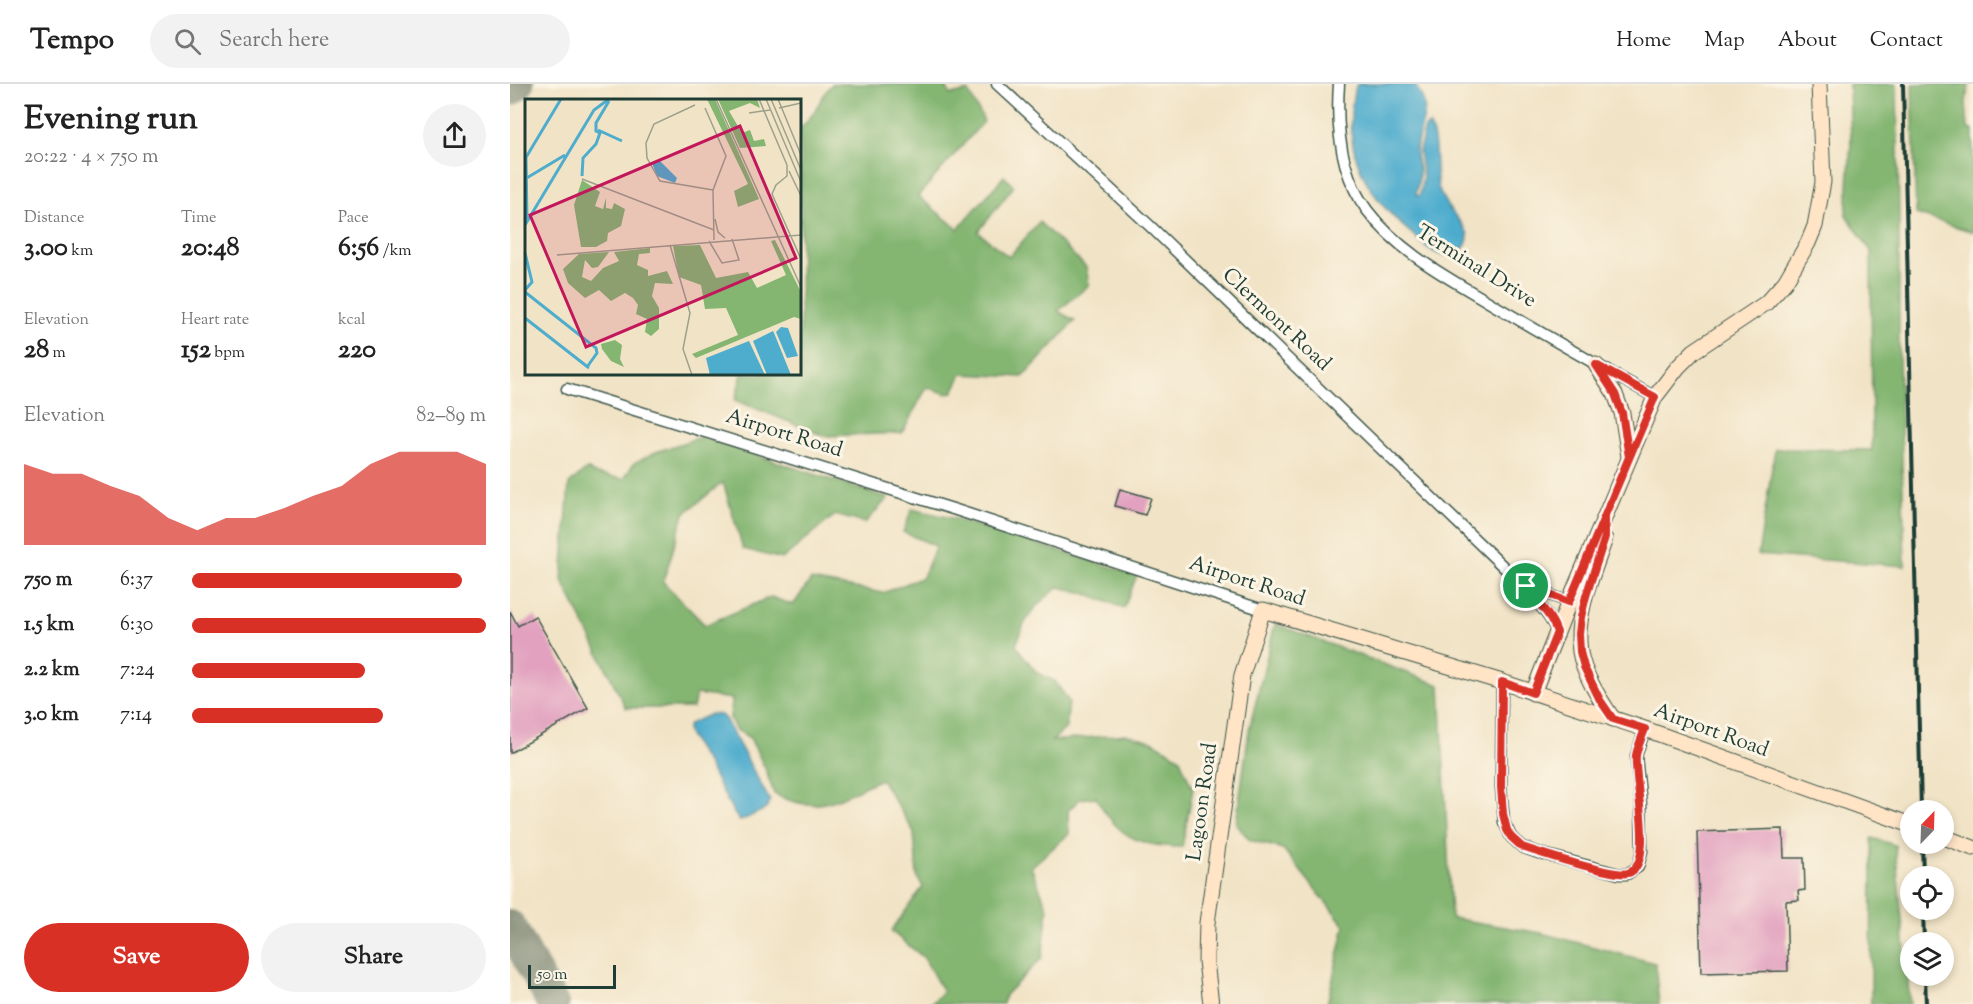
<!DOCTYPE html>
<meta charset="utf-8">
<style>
body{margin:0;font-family:"Sorts Mill Goudy",serif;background:#f2f2f2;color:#222;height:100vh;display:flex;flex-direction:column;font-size:22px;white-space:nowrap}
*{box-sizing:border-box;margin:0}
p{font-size:20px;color:#767676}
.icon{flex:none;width:33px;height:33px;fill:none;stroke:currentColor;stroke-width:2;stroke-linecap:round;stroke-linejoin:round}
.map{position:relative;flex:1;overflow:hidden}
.details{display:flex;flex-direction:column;background:#fff;width:510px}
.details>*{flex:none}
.needle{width:39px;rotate:23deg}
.buttons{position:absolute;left:1390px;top:716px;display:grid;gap:12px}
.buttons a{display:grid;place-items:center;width:54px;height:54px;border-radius:50%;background:#fff;box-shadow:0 3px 9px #0003;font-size:30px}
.scale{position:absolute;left:18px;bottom:15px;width:88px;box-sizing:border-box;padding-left:6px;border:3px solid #1f3d34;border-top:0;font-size:16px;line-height:21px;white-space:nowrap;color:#1f3d34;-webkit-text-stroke:4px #fcf5e5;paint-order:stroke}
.pin{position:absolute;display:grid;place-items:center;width:51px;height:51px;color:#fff;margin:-26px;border:3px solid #fff;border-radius:50%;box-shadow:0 2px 6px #0007}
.round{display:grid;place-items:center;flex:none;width:63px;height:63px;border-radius:32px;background:#f2f2f2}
.overview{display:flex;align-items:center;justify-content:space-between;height:102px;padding:0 24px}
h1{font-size:33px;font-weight:700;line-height:45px}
.metrics{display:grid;grid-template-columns:repeat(3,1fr);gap:9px;height:102px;padding:6px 24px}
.metrics div{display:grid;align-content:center}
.metrics b{font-size:26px;font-weight:700}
.metrics small{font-size:16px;font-weight:400}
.metrics p{font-size:16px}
.chart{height:168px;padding:12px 24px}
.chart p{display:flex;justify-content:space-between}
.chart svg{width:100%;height:108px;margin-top:6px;fill:#d93025;opacity:.7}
.action{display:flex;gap:12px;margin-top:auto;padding:12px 24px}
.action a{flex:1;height:69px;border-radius:36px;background:#d93025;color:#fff;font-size:24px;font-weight:700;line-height:69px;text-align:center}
.action a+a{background:#f2f2f2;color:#222}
ul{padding:0 24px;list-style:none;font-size:20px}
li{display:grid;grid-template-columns:96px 72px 1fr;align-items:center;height:45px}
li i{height:15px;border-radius:8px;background:#d93025}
header{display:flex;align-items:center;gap:36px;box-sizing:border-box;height:84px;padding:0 30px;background:#fff;border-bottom:2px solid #e0e0e0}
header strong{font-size:28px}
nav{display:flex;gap:33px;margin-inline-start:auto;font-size:21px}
.search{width:420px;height:54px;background:#f2f2f2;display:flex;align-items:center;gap:15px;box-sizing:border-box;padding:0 21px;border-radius:33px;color:#767676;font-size:22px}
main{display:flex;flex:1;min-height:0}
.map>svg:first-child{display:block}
.forest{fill:#84b672;stroke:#527a53;stroke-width:1.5}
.water{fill:#4eaccd;stroke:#367480;stroke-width:1.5}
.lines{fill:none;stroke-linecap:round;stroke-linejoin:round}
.taxiway{stroke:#88907d;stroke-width:32}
.building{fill:#e2a2bf}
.street-casing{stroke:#3e564a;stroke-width:13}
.secondary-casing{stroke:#3e564a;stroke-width:17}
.street{stroke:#fff;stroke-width:10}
.secondary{stroke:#ffe4c6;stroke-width:15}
.rail{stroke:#1f3d34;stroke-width:4}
.route-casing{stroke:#fff;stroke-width:12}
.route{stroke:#d93025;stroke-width:8}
.labels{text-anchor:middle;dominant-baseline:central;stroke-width:6;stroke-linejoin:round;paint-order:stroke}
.street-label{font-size:21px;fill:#1f3d34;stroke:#fcf5e5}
.inset-river{fill:none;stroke:#4eaccd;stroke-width:3}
.inset-road{fill:none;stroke:#9da18c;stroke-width:1.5}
.view{fill:#c2185b;fill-opacity:0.15;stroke:#c2185b;stroke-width:3}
.inset-edge{fill:none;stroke:#1f3d34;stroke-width:3}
</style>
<header>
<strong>Tempo</strong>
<div class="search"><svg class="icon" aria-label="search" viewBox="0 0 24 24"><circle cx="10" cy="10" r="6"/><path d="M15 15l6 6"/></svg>Search here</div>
<nav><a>Home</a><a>Map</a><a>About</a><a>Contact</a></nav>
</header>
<main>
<section class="details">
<div class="overview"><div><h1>Evening run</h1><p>20:22 · 4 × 750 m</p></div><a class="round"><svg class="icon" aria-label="share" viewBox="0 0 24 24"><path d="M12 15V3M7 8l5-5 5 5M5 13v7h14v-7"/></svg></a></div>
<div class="metrics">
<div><p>Distance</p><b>3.00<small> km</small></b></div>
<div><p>Time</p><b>20:48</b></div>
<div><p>Pace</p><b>6:56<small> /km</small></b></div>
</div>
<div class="metrics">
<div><p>Elevation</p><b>28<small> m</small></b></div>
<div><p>Heart rate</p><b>152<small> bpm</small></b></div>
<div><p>kcal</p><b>220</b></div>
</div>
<div class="chart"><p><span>Elevation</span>82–89 m</p>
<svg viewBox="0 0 160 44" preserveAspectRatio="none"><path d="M0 44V11L10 15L20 15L30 20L40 24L50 33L60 38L70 33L80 33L90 29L100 24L110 20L120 11L130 6L140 6L150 6L160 11V44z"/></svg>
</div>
<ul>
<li><b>750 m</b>6:37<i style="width:92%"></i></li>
<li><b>1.5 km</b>6:30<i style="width:100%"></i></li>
<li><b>2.2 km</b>7:24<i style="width:59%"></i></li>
<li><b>3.0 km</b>7:14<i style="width:65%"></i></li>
</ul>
<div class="action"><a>Save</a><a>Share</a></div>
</section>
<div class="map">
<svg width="1463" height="920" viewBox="0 0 1463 920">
<rect width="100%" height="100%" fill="#fcf5e5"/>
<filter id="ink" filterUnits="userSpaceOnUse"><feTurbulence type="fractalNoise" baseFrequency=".0167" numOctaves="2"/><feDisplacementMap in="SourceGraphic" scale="12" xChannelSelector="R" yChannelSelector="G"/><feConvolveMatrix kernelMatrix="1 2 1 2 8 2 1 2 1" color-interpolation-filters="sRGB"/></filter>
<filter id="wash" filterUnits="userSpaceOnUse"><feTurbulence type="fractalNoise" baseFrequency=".008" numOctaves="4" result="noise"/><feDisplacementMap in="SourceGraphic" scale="24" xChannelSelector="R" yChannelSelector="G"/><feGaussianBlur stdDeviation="1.35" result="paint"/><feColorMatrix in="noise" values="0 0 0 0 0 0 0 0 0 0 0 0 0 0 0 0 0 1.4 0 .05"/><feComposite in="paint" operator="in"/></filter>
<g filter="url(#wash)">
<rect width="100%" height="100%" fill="#f1e3c6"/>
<g class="forest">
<path d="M 322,0 L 434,0 L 441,11 L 458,7 L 474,37 L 408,112 L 448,145 L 494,92 L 504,102 L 468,148 L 499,173 L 529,138 L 576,183 L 579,201 L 548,227 L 565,237 L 513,293 L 452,290 L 443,308 L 437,310 L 417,303 L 392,349 L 314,352 L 225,316 L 232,290 L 290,290 L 291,78 L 290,44 C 305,33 309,14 322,0 Z"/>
<path d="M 1339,0 L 1387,0 L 1389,133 L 1389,273 L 1395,482 L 1248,471 L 1265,365 L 1362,366 L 1361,167 L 1336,131 L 1341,59 Z"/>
<path d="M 1402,0 L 1459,0 L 1456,18 L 1458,45 L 1463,46 L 1463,148 L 1406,130 Z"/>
<path d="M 190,353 L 378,414 L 355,439 L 325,431 L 272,475 L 233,465 L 213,398 L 174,430 L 153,498 L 195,541 L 261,513 L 283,521 L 301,496 L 373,509 L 413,493 L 426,462 L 393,448 L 402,425 L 446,435 L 627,491 L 614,524 L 574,509 L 549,503 C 525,521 514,533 506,562 L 527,589 L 545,597 L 559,618 L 556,644 L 542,657 L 616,650 L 642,657 L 669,673 L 683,705 L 672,763 C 629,763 606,752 586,713 L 570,715 L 558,727 L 559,750 L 521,783 L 538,825 L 532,874 L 495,911 L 493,920 L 421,920 L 433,908 L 414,874 L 381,847 L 413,803 L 407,792 L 404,748 L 371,695 C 329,713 311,733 264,710 L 255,684 L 240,654 L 225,645 L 220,634 L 222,615 L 186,610 L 183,624 L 116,624 L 52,496 L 59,400 L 77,385 L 86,390 L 114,395 L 124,379 L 146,368 Z"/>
<path d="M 765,540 L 930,601 L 941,834 L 1031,849 L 1145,879 L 1149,920 L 817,920 L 835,842 L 773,765 L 740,756 L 726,740 L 739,646 Z"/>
<path d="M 1362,754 L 1385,761 L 1400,920 L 1361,920 Z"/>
</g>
<g class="water">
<path d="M 847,0 L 904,0 C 926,28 907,40 906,68 C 906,74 908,80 909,86 C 910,94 907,102 906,110 L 908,112 L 910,110 L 913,93 L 909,67 L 915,44 L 919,41 C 929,57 923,87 929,106 C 935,124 950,134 958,150 C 959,167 941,176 926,169 C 917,165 909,156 901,149 C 865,119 838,81 841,31 C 842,20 842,10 847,0 Z"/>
<path d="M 201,630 L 211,631 L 215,635 L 260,717 L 256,725 L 230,737 L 224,729 L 197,679 L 179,652 L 177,645 L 179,640 Z"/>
</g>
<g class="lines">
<g class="taxiway">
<path d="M 0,6 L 8,0"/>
<path d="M 0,842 L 43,920"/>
</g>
</g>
<g id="blocks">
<g class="building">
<path d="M 610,405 L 641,414 L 635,431 L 605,422 Z"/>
<path d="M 0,527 L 8,542 L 25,532 L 78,624 L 0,669 Z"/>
<path d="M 1273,745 L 1274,774 L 1294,774 L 1295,806 L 1288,807 L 1289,816 L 1276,817 L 1278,887 L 1191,889 L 1187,748 Z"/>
</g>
</g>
</g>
<g filter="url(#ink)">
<use href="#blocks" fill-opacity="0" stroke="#3e564a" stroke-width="1.5"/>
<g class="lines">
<defs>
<g id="street">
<path d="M 487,0 L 640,142 L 1002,491 L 1016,502 L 1059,518"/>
<path d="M 829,0 C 826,43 830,90 857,126 C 890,170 941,195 987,223 C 1040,254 1092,284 1145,313"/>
<path d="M 57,305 L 446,426 L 753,526"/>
<path d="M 1016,502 C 1025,519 1040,529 1047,548"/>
<path d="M 992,598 L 991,703 L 994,738 L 1001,753 L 1012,763 L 1029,769 L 1109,790 L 1117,790 L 1128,783 L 1132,767 L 1131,721 L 1126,672 L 1135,645"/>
</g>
<g id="secondary">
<path d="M 1086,281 L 1105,310 L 1112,329 L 1119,373"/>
<path d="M 1095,455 C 1083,490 1064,531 1070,568 C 1074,592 1090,615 1103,635"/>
<path d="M 1023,609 L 1059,518 L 1145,313 L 1168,283 L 1184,267 L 1256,219 L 1275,198 L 1298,159 L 1305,142 L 1313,98 L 1309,0"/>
<path d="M 1434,753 L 1463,764"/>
<path d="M 701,920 L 696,877 L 697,839 L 732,591 L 753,526 L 992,598 L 1135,645 L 1401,741"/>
</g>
</defs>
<use href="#street" class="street-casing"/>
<use href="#secondary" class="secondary-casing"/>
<use href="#street" class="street"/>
<use href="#secondary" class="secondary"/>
<g class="rail">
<path d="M 1393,0 L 1411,726"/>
<path d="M 1412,759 L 1413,792"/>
<path d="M 1413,825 L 1414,858"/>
<path d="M 1415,891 L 1416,920"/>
</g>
</g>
</g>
<g class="lines" filter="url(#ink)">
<defs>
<path id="route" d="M 1016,502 C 1026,519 1040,528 1047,548 L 1023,609 L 992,598 L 991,703 L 993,730 L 997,746 L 1001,753 L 1012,763 C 1030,769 1104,793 1118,789 C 1146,782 1123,693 1126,671 C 1128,662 1132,653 1135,645 L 1103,635 L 1090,616 L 1074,583 L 1070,568 L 1069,550 L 1071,533 L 1076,512 L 1095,453 L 1095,431 L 1145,313 L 1086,281 L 1105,310 L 1112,329 L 1119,373 L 1059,518 L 1016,502"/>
</defs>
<use href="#route" class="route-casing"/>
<use href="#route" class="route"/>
</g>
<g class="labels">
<g class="street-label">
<text transform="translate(966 183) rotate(32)">Terminal Drive</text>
<text transform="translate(766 236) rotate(43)">Clermont Road</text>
<text transform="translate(274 350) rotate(17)">Airport Road</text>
<text transform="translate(737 498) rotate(18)">Airport Road</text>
<text transform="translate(1201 647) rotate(20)">Airport Road</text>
<text transform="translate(693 718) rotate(-82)">Lagoon Road</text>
</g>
</g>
<g transform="translate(15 15)">
<rect width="276" height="276" fill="#f1e3c6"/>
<path d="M 182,0 L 190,0 L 234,100 L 213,108 L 209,92 L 223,85 ZM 193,0 L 232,0 L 235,9 L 225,4 L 204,12 L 217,34 L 225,31 L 229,42 L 239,40 L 241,47 L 215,49 ZM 57,81 L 75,93 L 70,107 L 78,110 L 81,99 L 81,109 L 87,110 L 89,104 L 100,110 L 96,127 L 83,134 L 82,142 L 71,148 L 56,148 L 49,106 ZM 250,141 L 276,193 L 276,220 L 269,218 L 171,259 L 167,255 L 213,236 L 201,209 L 180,210 L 176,186 L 154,178 L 148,147 L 175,146 L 191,179 L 223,173 L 232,189 L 261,176 L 246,142 ZM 125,149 L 125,154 L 114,155 L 112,166 L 123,171 L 123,177 L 142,172 L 148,185 L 130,184 L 127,197 L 134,209 L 134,230 L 126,237 L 120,233 L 122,220 L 111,215 L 113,206 L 108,199 L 100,194 L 86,202 L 74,191 L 60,199 L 43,184 L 38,170 L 54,155 L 84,153 L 73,168 L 67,169 L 60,161 L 57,178 L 66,182 L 78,169 L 94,162 L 89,153 ZM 90,241 L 97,246 L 95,260 L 99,268 L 86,262 L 77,250 L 76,245 Z" fill="#84b672"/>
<path d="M 134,61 L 152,79 L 150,84 L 132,77 L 127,64 ZM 256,228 L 263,229 L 273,257 L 262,259 L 251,233 ZM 248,232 L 249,234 L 266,276 L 242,276 L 228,242 ZM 224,242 L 240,276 L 185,276 L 181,259 Z" fill="#4eaccd"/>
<path class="inset-river" d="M 73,31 L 97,42M 1,59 L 2,121M 0,60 L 36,0M 57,77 L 58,59 L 71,45 L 75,34 L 71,32 L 71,24 L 84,2M 0,80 L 40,56M 0,126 L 69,11 L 84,0M 0,154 L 7,183 L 0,191M 0,193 L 71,249 L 72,254 L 62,268M 0,219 L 64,269"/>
<path class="inset-road" d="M 191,0 L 276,188M 234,0 L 262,66M 241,0 L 276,83M 246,0 L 276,71M 253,0 L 276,56M 170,6 L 129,25 L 121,44 L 122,59 L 135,82 L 188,91M 180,9 L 201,57 L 188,91 L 189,141M 254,9 L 276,4M 224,14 L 245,11M 262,66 L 262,77 L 251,86 L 247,95 L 276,160M 264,72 L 276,97M 57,80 L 189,131M 190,120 L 193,133 L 200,139M 184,142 L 197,164 L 214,161 L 207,140M 145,146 L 165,214 L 158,250 L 167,276M 32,156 L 276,136"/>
<path class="view" d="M 215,27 L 271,159 L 61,248 L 5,116 Z"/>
<rect width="276" height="276" class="inset-edge"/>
</g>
</svg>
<div class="buttons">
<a><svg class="needle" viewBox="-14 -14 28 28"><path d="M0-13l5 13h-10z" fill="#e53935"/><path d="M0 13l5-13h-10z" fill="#767676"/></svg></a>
<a><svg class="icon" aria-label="locate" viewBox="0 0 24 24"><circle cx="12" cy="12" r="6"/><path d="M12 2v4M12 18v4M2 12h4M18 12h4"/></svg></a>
<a><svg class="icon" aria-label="layers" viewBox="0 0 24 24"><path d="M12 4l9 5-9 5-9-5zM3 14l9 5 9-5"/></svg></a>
</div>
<div class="scale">50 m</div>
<div class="pin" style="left:1016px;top:502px;background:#1e9e55"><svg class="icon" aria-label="arrive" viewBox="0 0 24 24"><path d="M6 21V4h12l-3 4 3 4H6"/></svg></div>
</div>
</main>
